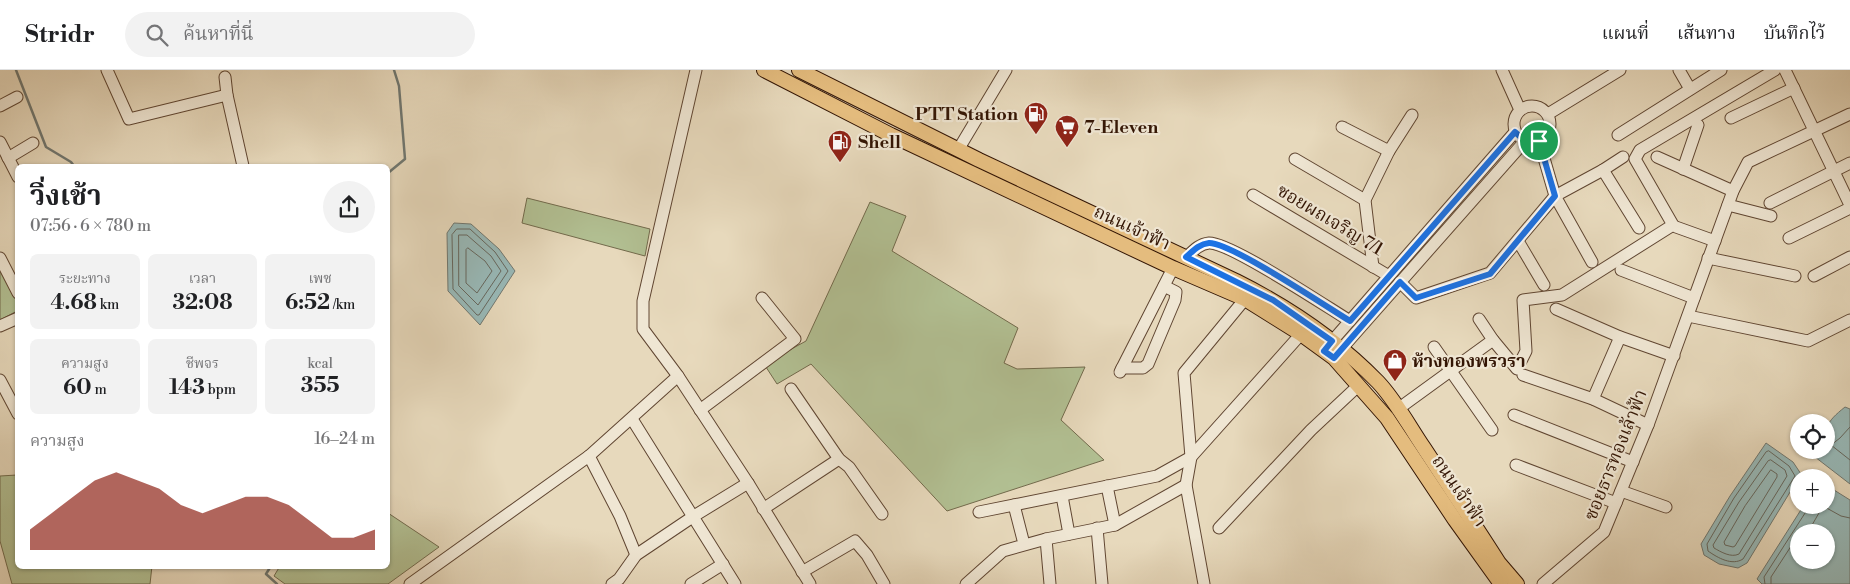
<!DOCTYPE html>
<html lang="th">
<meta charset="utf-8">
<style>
body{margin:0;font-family:"Libre Bodoni","Noto Serif Thai",serif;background:#f2f2f2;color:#202124;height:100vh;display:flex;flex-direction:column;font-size:19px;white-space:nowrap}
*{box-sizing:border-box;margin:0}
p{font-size:16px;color:#757577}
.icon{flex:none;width:28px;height:28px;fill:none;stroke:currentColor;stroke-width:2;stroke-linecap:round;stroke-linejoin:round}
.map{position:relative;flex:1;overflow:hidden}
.sheet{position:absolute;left:15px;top:94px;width:375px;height:405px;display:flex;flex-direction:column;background:#fff;border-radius:8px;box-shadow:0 1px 4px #0004}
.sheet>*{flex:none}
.controls{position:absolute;left:1790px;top:344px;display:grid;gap:10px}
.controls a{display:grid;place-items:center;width:45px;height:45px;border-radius:50%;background:#fff;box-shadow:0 1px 4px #0004;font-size:25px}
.pin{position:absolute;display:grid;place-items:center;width:42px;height:42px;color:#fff;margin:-21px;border:2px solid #fff;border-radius:50%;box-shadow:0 1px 5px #0007}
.round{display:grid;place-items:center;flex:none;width:52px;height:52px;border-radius:26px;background:#f2f2f2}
.summary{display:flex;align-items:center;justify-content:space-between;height:85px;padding:0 15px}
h1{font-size:28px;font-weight:700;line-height:38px}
.figures{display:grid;grid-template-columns:repeat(3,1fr);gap:8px;height:85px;padding:5px 15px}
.figures div{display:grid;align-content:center;border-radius:8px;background:#f2f2f2;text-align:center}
.figures b{font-size:21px;font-weight:700}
.figures small{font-size:14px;font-weight:400}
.figures p{font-size:14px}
.chart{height:140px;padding:10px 15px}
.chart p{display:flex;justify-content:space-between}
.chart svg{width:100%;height:90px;margin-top:5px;fill:#8f2418;opacity:.7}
header{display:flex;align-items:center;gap:30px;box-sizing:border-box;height:70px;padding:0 25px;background:#fff;border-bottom:1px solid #e0e0e0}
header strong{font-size:24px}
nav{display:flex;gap:28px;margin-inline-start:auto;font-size:18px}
.search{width:350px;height:45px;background:#f2f2f2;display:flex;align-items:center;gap:12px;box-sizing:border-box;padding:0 18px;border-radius:28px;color:#757577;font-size:19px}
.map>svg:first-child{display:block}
.green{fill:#b2c093;stroke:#726a4c}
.water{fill:#98b9b8;stroke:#707770;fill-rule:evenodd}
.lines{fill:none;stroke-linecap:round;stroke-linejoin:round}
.shore{stroke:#66675e;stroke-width:1}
.stream{stroke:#707770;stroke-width:2.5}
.minor-casing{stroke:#604632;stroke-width:13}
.major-casing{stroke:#331504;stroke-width:16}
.minor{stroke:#efe6d3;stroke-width:11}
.major{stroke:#e4bc7e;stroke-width:14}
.route-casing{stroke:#fff;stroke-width:10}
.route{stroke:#1a73e8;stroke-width:6}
.labels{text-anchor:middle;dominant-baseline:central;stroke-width:4.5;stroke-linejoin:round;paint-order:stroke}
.poi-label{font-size:18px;font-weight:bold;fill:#331504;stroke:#efe6d3;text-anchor:start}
.street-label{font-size:18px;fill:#331504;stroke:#efe6d3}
</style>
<header>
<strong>Stridr</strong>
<div class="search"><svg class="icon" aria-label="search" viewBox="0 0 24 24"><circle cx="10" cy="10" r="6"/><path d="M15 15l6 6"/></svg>ค้นหาที่นี่</div>
<nav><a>แผนที่</a><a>เส้นทาง</a><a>บันทึกไว้</a></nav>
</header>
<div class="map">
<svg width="1850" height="514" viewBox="0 0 1850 514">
<rect width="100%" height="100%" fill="#e7d9bc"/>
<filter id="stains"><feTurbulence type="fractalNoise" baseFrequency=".004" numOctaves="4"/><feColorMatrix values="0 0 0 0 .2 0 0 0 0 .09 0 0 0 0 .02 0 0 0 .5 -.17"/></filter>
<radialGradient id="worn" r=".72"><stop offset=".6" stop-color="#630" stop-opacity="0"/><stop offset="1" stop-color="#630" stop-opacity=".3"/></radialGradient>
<g class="green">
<path d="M 527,128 L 650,159 L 645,186 L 522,153 Z"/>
<path d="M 870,132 L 906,146 L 892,181 L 1018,258 L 1004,293 L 1017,299 L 1085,297 L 1061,350 L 1104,390 L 947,441 L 811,294 L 777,314 L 764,294 L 806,271 Z"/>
<path d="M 0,199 L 18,234 L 17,241 L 0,250 Z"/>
<path d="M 17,405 L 18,496 L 152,496 L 150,514 L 12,514 L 0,471 L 0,406 Z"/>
<path d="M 388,443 L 439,477 L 388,514 L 285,514 L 274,506 L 280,496 L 388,496 Z"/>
</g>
<g class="water">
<path d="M 454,153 L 471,154 L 499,179 L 515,201 L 480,255 L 448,221 L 447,163 Z"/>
<path d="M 1845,337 L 1850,339 L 1850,414 L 1815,387 L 1810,380 L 1826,380 C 1826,356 1825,353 1845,337 Z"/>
<path d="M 1766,373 L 1793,392 L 1801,404 L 1747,493 L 1738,498 L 1719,494 L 1704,485 L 1701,474 L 1730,426 Z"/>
<path d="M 1826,415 L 1850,430 L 1850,514 L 1762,514 L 1757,509 L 1804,435 L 1826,435 ZM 1826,462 L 1826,490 L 1799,490 L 1799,462 Z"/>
</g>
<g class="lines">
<g class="shore">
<path d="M 457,159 L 470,159 L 495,182 L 508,201 L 479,245 L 477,245 L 453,219 L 452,165 Z"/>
<path d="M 459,165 L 467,165 L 491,186 L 501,201 L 478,235 L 459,216 Z"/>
<path d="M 468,178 L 485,191 L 492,201 L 477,223 L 466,213 L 466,180 Z"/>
<path d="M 1850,357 L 1840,368 L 1831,375 L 1850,390"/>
<path d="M 1769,381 L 1789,396 L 1795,406 L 1743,489 C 1732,496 1718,488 1708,481 L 1707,474 L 1734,428 L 1766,382 Z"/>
<path d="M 1771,390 L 1785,400 L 1787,406 L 1739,484 C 1731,488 1721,482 1714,478 L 1713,475 L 1739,432 L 1768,391 Z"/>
<path d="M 1771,400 L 1777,404 L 1777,407 L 1735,476 L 1733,477 L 1725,475 L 1724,472 L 1745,436 Z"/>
<path d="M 1808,462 L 1823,436 L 1841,446 L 1850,448"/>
<path d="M 1765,514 L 1764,507 L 1807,440 L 1808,435"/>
<path d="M 1771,514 L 1771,507 L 1799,464"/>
</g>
<g class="stream">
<path d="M 16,0 L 46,77 L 71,92 L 74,96"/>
<path d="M 388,103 L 405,89 L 399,16 L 394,0"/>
<path d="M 271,496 L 266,504 L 277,514"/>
</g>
<defs>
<g id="minor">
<path d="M 107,0 L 129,49 L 227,25"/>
<path d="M 696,0 L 643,231 L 643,259 L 678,306 L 748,413 L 810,514"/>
<path d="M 1502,0 L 1520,40"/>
<path d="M 1679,0 L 1690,19"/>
<path d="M 1785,0 L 1850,135"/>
<path d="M 225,7 L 227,25 L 243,96"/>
<circle cx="1532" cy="54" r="18"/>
<path d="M 0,36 L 17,27"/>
<path d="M 1548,44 L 1620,0"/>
<path d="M 1731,48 L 1794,18"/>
<path d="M 1342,57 L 1389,81"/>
<path d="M 1618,65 L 1721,0"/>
<path d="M 1539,71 L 1555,126 L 1592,192"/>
<path d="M 0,72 L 18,107"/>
<path d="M 958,80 L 1006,0"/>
<path d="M 1657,87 L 1733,121"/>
<path d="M 8,88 L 33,73"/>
<path d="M 1295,89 L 1365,130"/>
<path d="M 1683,99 L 1698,55"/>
<path d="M 1603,100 L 1639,158"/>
<path d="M 1253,125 L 1389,206"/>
<path d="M 1770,133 L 1850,93"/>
<path d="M 1728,135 L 1771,146"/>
<path d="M 1676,157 L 1715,171"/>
<path d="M 1789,168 L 1850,138"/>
<path d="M 1518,171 L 1544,215"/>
<path d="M 1187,187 C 1193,181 1199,174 1209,173 C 1230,172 1327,237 1350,251"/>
<path d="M 0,188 L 18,223"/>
<path d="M 1708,188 L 1795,206"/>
<path d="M 1373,197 L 1365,130 L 1389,81 L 1412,45"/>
<path d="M 1621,200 L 1694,228"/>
<path d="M 1814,206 L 1850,187"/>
<path d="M 1400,212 L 1416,228 L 1490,203 L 1555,126 L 1603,100 L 1623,87"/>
<path d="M 1556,239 L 1620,267 L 1674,286"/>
<path d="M 1688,246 L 1808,271 L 1850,250"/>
<path d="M 1479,249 L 1493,270 L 1517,299 L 1526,281 L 1523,230 L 1562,225 L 1673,155 L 1635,89 L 1640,80 L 1775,0"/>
<path d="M 0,256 L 18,248"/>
<path d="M 1327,277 L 1515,62"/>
<path d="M 1434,277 L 1492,360"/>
<path d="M 1336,285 L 1525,71"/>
<path d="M 1122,298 L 1143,298 L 1148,294 L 1175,230 L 1176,222 L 1164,216"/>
<path d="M 1120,302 L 1173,198"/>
<path d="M 1523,305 L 1593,329 L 1648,355"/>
<path d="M 0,310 L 18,344"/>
<path d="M 791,319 L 839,389 L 849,397 L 882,444"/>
<path d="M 1593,329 L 1620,267"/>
<path d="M 1398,339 L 1493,270"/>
<path d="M 700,340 L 795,269 L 762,228"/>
<path d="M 1514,345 L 1633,392"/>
<path d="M 632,349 L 735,514"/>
<path d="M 589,386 L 620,446 L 636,485"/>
<path d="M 1516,395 L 1616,433"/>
<path d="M 1107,416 L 1115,455"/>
<path d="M 1621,421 L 1666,437"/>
<path d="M 1062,426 L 1069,464"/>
<path d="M 1014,435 L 1024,474"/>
<path d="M 763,439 L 839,389"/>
<path d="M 979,442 L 1157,406 L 1191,387 L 1301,264"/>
<path d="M 1097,458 L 1102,514"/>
<path d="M 1219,458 L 1311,360 L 1358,316"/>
<path d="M 1046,469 L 1050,514"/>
<path d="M 802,502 L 855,471 L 867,485 L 884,514"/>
<path d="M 410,514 L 589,386 L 678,306"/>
<path d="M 612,514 L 619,509 L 636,485 L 694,446 L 748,413"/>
<path d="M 691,514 L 723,494"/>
<path d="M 966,514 L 1003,481 L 1046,469 L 1115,455 L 1186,415"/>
<path d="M 1204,514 L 1186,415 L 1191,387 L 1184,303 L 1245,229"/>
<path d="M 1543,514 L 1604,462 L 1648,355 L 1733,121 L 1748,92 L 1850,44"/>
</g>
<g id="major">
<path d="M 764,0 L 891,65 L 1173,198 L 1245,229 L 1301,264 L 1334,288 L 1387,348 L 1455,450 L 1501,514"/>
<path d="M 799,0 L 979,90 L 1236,211 C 1288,237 1337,270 1378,312 C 1396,331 1409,356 1424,378 C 1449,416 1474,454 1499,493 L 1517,514"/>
</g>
</defs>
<use href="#minor" class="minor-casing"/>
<use href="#major" class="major-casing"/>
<use href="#minor" class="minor"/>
<use href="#major" class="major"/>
</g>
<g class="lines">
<defs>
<path id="route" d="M 1515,62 L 1525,71 L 1539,71 L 1555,126 L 1490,204 L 1416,228 L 1400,212 L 1334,288 L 1324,281 L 1332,271 L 1273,230 L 1186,187 C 1193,181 1199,174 1209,173 C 1230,172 1327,237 1350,251 Z"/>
</defs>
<use href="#route" class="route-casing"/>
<use href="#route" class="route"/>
</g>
<defs>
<symbol id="fuel-pin" viewBox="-11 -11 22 30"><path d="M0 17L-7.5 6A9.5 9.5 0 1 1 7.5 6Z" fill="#8f2418" stroke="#efe6d3"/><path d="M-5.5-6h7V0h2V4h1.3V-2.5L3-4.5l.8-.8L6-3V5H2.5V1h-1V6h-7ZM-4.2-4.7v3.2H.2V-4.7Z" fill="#fff"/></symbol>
<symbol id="supermarket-pin" viewBox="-11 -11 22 30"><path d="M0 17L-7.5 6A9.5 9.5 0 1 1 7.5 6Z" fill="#8f2418" stroke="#efe6d3"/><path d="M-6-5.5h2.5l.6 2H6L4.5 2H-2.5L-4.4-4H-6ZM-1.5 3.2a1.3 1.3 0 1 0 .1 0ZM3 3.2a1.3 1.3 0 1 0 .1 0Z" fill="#fff"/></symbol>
<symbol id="shop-pin" viewBox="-11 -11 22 30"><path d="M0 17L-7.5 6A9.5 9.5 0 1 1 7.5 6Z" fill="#8f2418" stroke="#efe6d3"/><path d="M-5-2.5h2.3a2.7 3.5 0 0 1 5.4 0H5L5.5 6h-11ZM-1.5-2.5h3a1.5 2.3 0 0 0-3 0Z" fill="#fff"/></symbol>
</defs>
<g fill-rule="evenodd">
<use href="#fuel-pin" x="1022" y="30" width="28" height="38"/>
<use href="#supermarket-pin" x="1053" y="43" width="28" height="38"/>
<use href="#fuel-pin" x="826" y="58" width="28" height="38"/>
<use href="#shop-pin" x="1381" y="277" width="28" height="38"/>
</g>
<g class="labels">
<g class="poi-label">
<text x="1018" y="44" text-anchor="end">PTT Station</text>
<text x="1084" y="57">7-Eleven</text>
<text x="858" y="72">Shell</text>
<text x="1412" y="291">ห้างทองพรวรา</text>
</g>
<g class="street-label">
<text transform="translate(1330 150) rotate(31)">ซอยผถเจริญ 7/1</text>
<text transform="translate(1132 158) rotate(25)">ถนนเจ้าฟ้า</text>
<text transform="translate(1616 385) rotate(-68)">ซอยธารทองเล้าฟ้า</text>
<text transform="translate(1459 421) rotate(56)">ถนนเจ้าฟ้า</text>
</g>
</g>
<rect width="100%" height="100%" filter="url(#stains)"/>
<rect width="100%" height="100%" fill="url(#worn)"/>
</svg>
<div class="controls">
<a><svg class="icon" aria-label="locate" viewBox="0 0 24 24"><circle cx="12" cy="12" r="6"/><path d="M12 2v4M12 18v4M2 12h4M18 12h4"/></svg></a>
<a>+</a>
<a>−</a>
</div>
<div class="pin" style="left:1539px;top:71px;background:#1e9e55"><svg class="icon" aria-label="arrive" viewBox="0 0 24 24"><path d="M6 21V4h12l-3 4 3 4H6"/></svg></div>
<section class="sheet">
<div class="summary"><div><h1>วิ่งเช้า</h1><p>07:56 · 6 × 780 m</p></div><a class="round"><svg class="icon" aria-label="share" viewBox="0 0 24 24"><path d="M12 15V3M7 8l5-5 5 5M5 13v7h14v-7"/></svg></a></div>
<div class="figures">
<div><p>ระยะทาง</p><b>4.68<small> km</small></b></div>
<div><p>เวลา</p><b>32:08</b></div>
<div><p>เพซ</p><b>6:52<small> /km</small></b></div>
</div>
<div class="figures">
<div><p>ความสูง</p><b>60<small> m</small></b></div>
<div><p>ชีพจร</p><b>143<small> bpm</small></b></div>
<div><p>kcal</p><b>355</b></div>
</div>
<div class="chart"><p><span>ความสูง</span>16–24 m</p>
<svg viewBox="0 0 160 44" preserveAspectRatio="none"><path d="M0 44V34L10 26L20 18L30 10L40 6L50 10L60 14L70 22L80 26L90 22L100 18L110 18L120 22L130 30L140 38L150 38L160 34V44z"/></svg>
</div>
</section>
</div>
